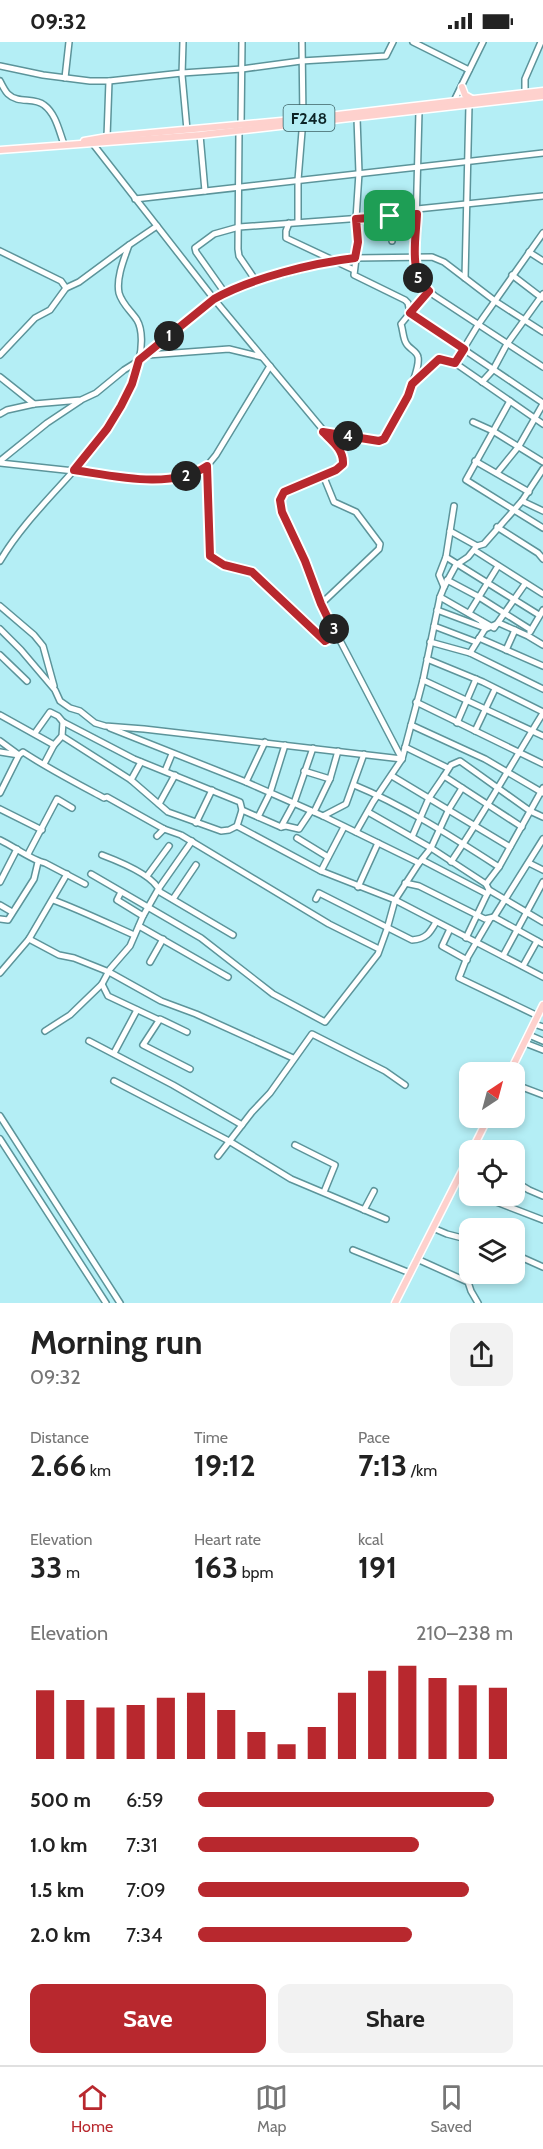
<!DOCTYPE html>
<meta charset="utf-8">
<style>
body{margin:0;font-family:Cabin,sans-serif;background:#f2f2f2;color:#222;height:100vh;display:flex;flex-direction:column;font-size:22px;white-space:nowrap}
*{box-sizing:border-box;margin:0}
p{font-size:20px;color:#767676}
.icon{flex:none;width:33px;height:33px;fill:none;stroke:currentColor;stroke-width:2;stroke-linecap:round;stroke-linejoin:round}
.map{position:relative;height:1261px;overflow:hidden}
.sheet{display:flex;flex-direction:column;background:#fff;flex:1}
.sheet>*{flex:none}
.needle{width:39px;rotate:36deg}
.fabs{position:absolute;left:459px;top:1020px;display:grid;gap:12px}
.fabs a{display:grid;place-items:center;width:66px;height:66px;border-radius:12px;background:#fff;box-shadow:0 3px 9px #0003;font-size:30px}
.pin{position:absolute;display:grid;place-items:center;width:51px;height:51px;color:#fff;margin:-26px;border-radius:12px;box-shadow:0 3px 9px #0006}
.km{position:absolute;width:30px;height:30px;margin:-15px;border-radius:50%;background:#222;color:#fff;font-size:16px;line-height:30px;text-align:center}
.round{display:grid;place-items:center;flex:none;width:63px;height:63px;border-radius:12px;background:#f2f2f2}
.headline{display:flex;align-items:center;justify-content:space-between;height:102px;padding:0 30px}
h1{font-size:33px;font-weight:800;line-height:45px}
.figures{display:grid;grid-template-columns:repeat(3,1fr);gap:9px;height:102px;padding:6px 30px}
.figures div{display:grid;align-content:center}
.figures b{font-size:30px;font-weight:800}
.figures small{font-size:16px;font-weight:400}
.figures p{font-size:16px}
.chart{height:168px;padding:12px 30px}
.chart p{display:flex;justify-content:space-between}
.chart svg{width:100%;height:108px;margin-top:6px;stroke:#b8282e;stroke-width:6}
.action{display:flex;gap:12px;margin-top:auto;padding:12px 30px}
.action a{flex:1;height:69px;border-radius:12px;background:#b8282e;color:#fff;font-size:24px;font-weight:800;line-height:69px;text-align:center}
.action a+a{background:#f2f2f2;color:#222}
ul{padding:0 30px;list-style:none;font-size:20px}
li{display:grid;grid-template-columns:96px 72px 1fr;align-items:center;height:45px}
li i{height:15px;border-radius:8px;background:#b8282e}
.status{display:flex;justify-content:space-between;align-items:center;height:42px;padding:0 30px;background:#fff;direction:ltr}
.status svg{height:16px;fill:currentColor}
.menu{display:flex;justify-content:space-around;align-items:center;height:84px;border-top:2px solid #e0e0e0;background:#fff;font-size:16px;color:#767676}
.menu a{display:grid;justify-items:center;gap:3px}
.menu .on{color:#b8282e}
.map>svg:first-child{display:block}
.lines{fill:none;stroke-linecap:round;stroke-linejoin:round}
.stream{stroke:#6884b1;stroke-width:1.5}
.minor-casing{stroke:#5c949a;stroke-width:8}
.major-casing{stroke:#fff;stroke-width:9}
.minor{stroke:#fff;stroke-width:5}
.major{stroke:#fed1cd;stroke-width:6}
.route-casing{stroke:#fff;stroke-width:12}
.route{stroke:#b8282e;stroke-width:8}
.labels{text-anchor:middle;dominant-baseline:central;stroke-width:4.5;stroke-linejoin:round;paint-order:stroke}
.shield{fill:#b4eef5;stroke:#3e6164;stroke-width:1.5}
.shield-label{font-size:16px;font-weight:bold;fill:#0c2426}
</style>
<div class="status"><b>09:32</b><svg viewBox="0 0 49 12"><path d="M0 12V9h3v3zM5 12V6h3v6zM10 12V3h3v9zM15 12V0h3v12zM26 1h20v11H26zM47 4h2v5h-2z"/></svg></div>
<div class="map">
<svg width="543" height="1261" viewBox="0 0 543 1261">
<rect width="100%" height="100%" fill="#b4eef5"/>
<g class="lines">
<path class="stream" d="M 453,54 L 465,29"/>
<defs>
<g id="minor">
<path d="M 183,0 L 182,33 L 187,88"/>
<path d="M 413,0 L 469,28"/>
<path d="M 0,24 L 43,33 L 90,39 L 109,39 L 182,31 L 242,27 L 301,19 L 386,14 L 393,0"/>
<path d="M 65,36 L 69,0"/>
<path d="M 0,39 C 2,43 5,49 8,52 C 18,62 34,55 44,63 C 56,72 59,89 64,102"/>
<path d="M 525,51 L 525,37 L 541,0"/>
<path d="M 454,59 L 483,0"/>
<path d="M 419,69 L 415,223 C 416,237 424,246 435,254 L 543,325"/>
<path d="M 357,76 L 359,131 L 356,177 L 358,200 L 354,233 L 405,258 L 408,261 L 410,271 L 429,249"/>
<path d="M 241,83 L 242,0"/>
<path d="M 239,89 L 238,207 L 239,214 L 254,236"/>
<path d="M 200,93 L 205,149"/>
<path d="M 107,95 L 109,39"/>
<path d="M 93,102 L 214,257 L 339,407 L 344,415 L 343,422 L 336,428 L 284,450 L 280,458 L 282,470 L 305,519 L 321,562 L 402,717"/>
<path d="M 135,157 L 543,111"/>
<path d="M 417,167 L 543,154"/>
<path d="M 390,174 L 392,199"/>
<path d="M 298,180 L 298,138 L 303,77 L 302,0"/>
<path d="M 289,181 L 286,189 L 286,196 L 354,228"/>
<path d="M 0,209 L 61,239 L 66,246 L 79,240 L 129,203 L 157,184"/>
<path d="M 529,210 L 543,219"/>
<path d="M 512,233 L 542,256"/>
<path d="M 465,236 L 469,63"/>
<path d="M 225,251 L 196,210 L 195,206 L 214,192 L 239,185 L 417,172"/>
<path d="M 0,313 L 35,276 L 50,268 L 66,246"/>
<path d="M 148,313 L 229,307 L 262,315"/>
<path d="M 455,321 L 478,283 L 543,191"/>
<path d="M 0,335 L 34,362"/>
<path d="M 482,340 L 493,328 L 507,302 L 543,252"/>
<path d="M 412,342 L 439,317 L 443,317 L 455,321 L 543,382"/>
<path d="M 510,359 L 466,438 L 543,486"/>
<path d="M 0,372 L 7,368 L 34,362 L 81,358 L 96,351 L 124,328 L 148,313 L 214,257 L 225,251 L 254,240 L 333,219 L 355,216 L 432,215 L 444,220 L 495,259 L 543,290"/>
<path d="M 473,380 L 493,389 L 543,420"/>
<path d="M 323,390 L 379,399 C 392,393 421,330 418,315 C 417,309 409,307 406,301 C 403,296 403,288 401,282 L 410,271 L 543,361"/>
<path d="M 0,419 L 47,381 L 80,359"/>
<path d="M 475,419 L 529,450"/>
<path d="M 0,421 L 148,437 L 188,434 L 198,431 L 207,424 L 216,413 L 270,324"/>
<path d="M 207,424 L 210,515 L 224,523 L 252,530 L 325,599 L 336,593"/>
<path d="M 497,431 L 519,404 L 543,362"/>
<path d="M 522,459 L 543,469"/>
<path d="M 497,485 L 538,511 L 543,517"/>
<path d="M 450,489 L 477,504"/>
<path d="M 474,508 L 543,552"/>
<path d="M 446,515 L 539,573"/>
<path d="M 0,519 C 41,449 122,401 139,318 C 142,306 143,288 137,278 C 131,269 122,262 119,251 C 116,236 124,217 129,203"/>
<path d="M 447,538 L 479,555 L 531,588"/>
<path d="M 444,545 L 439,533 L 446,515 L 454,464"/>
<path d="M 440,555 L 494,586 L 525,542"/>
<path d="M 321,562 L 379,507 L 380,502 L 356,470 L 334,460 L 323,433"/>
<path d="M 0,564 L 34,593 L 43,604 L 54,644"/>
<path d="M 437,568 L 485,586"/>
<path d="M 469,571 L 498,524"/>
<path d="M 481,579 L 485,587 L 499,581 L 528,594 L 543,603"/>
<path d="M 434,584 L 476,600"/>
<path d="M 0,587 L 21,608 L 55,648 L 60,659 L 70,666 L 80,669 L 95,681 L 105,684 L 144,687 L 402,717"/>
<path d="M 530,590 L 543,568"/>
<path d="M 479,596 L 543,624"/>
<path d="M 430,600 L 470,611 L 485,587"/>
<path d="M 506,608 L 515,588"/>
<path d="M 470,611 L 543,647"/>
<path d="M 0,613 L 27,639"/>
<path d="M 427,617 L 483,640 L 543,670"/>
<path d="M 423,638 L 543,694"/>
<path d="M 416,660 L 543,722"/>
<path d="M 0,673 L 54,703"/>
<path d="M 457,681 L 476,637"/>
<path d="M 411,683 L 485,717 L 543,751"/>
<path d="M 110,686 L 246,740 L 323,774 L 419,821"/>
<path d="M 475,689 L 495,647"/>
<path d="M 35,691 L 50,670 L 58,674 L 63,680 L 134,717 L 240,760 L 242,768 L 237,784 L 229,788 L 221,789 L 168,770 L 131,738 L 62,694"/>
<path d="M 0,699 L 19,713 L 0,751"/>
<path d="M 405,705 L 448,726"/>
<path d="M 0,710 L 19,713 L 23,710 C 49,727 76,741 104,756 L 107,755 L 164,787 L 181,793 L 329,882 L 379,907"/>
<path d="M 44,722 L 54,703 L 62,694 L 63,680"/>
<path d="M 165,729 L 172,712"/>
<path d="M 304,729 L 330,737"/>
<path d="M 392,734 L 510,805"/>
<path d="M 131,738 L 141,720"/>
<path d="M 246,740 L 265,700"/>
<path d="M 354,743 C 403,763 454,796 499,825"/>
<path d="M 159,762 L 175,733"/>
<path d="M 0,767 L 42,788"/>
<path d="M 242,768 L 281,785 L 286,784 L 299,787 L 311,769"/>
<path d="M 314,770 L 330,737 L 338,709"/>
<path d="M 368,770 L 431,806 L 486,842 L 489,848 L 466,896"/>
<path d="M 323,774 L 346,762 L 364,712"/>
<path d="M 258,775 L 270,751 L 285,703"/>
<path d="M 196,781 L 212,748"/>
<path d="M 237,784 L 321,829 L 395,858 L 543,935"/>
<path d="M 281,785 L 294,761 L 313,706"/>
<path d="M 522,785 L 444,734 L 451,723 L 460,719 L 530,769 L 543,775"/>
<path d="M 356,790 L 373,760 L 402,717 L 423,638 L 440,555 L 444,545 L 456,523 L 468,515 L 477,504 L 484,502 L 522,459 L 543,427"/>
<path d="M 157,794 L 164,787"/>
<path d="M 412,795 L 429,756 L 444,734"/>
<path d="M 297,796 L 328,815"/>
<path d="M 0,798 C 13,804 33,819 45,821 L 85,842"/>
<path d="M 28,812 L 57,757 L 72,766"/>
<path d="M 102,813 C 118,819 155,834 160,850 L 233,893"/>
<path d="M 422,818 L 487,852"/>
<path d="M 451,820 C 484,772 512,721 543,671"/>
<path d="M 529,821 L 543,828"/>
<path d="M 321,829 L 344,785"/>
<path d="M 91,832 L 201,896 L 273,952 L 325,980 L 378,912 L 387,887 L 395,858 L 419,821 L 431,806 L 449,767 L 462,746"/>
<path d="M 147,834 L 169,804"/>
<path d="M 0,840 L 17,807"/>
<path d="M 405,841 L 419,844 L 485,877 L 494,875 L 543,902"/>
<path d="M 486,842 L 499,825 L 543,746"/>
<path d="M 358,845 L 378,801"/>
<path d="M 489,848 L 543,880"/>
<path d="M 121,850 L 117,858 L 143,874"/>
<path d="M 173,857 L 196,823"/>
<path d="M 316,857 L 319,851 L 412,898 C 426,897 430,891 436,880"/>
<path d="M 53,858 C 80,868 107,881 134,893"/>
<path d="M 0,863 L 12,870"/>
<path d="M 494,875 L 543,797"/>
<path d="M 0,877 L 8,878 L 34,837 L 38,820"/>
<path d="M 490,877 L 466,918 L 459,936 L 538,974"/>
<path d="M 139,884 L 228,935"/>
<path d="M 450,887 L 442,904 L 467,918"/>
<path d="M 29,897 L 59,913 L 74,916 L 109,930 L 161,959 L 196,972 L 293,1016"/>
<path d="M 503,914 L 543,840"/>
<path d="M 150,920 L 163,897"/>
<path d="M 523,924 L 537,899"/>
<path d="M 0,931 L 29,897 L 67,832"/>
<path d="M 102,942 L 108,954 L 159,978"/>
<path d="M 534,982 L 543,985"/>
<path d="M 45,989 L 70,973 L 102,942 L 110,927 L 130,904 L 143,874 L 159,846 L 192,799"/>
<path d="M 187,990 L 160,977 L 143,1003 L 190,1027"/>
<path d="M 529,993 L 543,999"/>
<path d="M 89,999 L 173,1043 L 242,1083"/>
<path d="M 525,1001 L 543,1008"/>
<path d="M 114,1011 L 137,968"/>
<path d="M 114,1039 L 229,1099 L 291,1137 L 386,1177"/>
<path d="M 514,1042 L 543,1053"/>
<path d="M 0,1074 L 120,1261"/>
<path d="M 0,1097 L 106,1261"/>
<path d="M 295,1103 L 335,1123 L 324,1150"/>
<path d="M 218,1114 L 252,1070 L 270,1051 L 312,992 L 385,1029 L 405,1043"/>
<path d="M 514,1139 L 529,1148 L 543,1154"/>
<path d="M 481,1154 L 543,1178"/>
<path d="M 364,1168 L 374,1149"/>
<path d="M 433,1186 L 447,1192 L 470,1198"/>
<path d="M 353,1208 L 410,1231"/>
<path d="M 514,1212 L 543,1225"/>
<path d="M 417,1217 L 468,1240 L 471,1249 L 478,1261"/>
</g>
<g id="major">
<path d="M 462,45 L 465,53 L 472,57"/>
<path d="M 84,99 L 107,95 L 303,77 L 543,49"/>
<path d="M 0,108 L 200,93 L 543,54"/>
<path d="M 510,1030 L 543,963"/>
<path d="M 472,1108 L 488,1076"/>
<path d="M 395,1261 L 470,1113"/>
</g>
</defs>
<use href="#minor" class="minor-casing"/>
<use href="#major" class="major-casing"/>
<use href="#minor" class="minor"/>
<use href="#major" class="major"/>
</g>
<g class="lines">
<defs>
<path id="route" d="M 417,172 C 416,197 408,231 429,249 L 410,271 L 464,307 L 455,321 L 439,317 L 412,342 L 408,354 L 384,397 L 379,399 L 323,390 C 332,399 344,408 343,422 L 336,428 L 284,450 L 280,458 L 282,470 L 305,519 L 321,562 L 336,593 L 325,599 L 252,530 L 224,523 L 210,514 L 207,424 C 172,448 114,434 74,428 L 107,387 L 121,364 L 132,342 L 139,318 L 214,257 C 251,236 313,221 355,216 L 358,200 L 356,177 Z"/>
</defs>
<use href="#route" class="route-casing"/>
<use href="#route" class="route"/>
</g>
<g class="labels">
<rect class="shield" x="283.5" y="63" width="51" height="26" rx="4.5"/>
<g class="shield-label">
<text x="309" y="76">F248</text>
</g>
</g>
</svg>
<div class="fabs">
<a><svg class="needle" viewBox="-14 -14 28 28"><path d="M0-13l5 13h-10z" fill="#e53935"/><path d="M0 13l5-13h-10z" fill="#767676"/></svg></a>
<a><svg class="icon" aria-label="locate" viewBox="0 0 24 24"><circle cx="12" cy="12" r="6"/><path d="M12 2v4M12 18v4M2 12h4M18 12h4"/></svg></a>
<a><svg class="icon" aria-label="layers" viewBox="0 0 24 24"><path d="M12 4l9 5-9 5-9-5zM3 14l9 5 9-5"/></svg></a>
</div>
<div class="pin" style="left:390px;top:174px;background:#1e9e55"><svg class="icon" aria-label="arrive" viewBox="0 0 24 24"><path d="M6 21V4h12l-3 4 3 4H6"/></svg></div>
<b class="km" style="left:169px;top:294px">1</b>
<b class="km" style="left:186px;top:434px">2</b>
<b class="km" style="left:334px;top:587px">3</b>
<b class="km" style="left:348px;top:394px">4</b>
<b class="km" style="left:418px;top:236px">5</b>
</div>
<section class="sheet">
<div class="headline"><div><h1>Morning run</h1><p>09:32</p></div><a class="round"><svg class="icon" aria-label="share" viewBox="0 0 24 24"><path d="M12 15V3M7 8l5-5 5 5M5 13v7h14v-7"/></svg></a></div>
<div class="figures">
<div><p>Distance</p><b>2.66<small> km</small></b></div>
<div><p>Time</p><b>19:12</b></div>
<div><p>Pace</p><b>7:13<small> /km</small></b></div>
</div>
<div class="figures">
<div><p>Elevation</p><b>33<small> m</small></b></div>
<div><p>Heart rate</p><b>163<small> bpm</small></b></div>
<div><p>kcal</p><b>191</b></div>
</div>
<div class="chart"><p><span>Elevation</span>210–238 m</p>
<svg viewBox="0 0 160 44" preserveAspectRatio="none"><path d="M5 44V16M15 44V20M25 44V23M35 44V22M45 44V19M55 44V17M65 44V24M75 44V33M85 44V38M95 44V31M105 44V17M115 44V8M125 44V6M135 44V11M145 44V14M155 44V15"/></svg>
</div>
<ul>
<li><b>500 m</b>6:59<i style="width:94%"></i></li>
<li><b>1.0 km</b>7:31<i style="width:70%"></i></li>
<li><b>1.5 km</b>7:09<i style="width:86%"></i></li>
<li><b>2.0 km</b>7:34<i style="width:68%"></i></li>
</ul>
<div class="action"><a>Save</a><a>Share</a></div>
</section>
<nav class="menu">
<a class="on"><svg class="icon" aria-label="home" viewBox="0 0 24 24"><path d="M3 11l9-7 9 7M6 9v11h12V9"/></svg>Home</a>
<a><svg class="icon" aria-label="map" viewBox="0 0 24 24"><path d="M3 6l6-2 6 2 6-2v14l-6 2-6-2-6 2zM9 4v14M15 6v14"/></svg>Map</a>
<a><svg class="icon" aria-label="saved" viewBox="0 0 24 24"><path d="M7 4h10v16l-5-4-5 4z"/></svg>Saved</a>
</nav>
